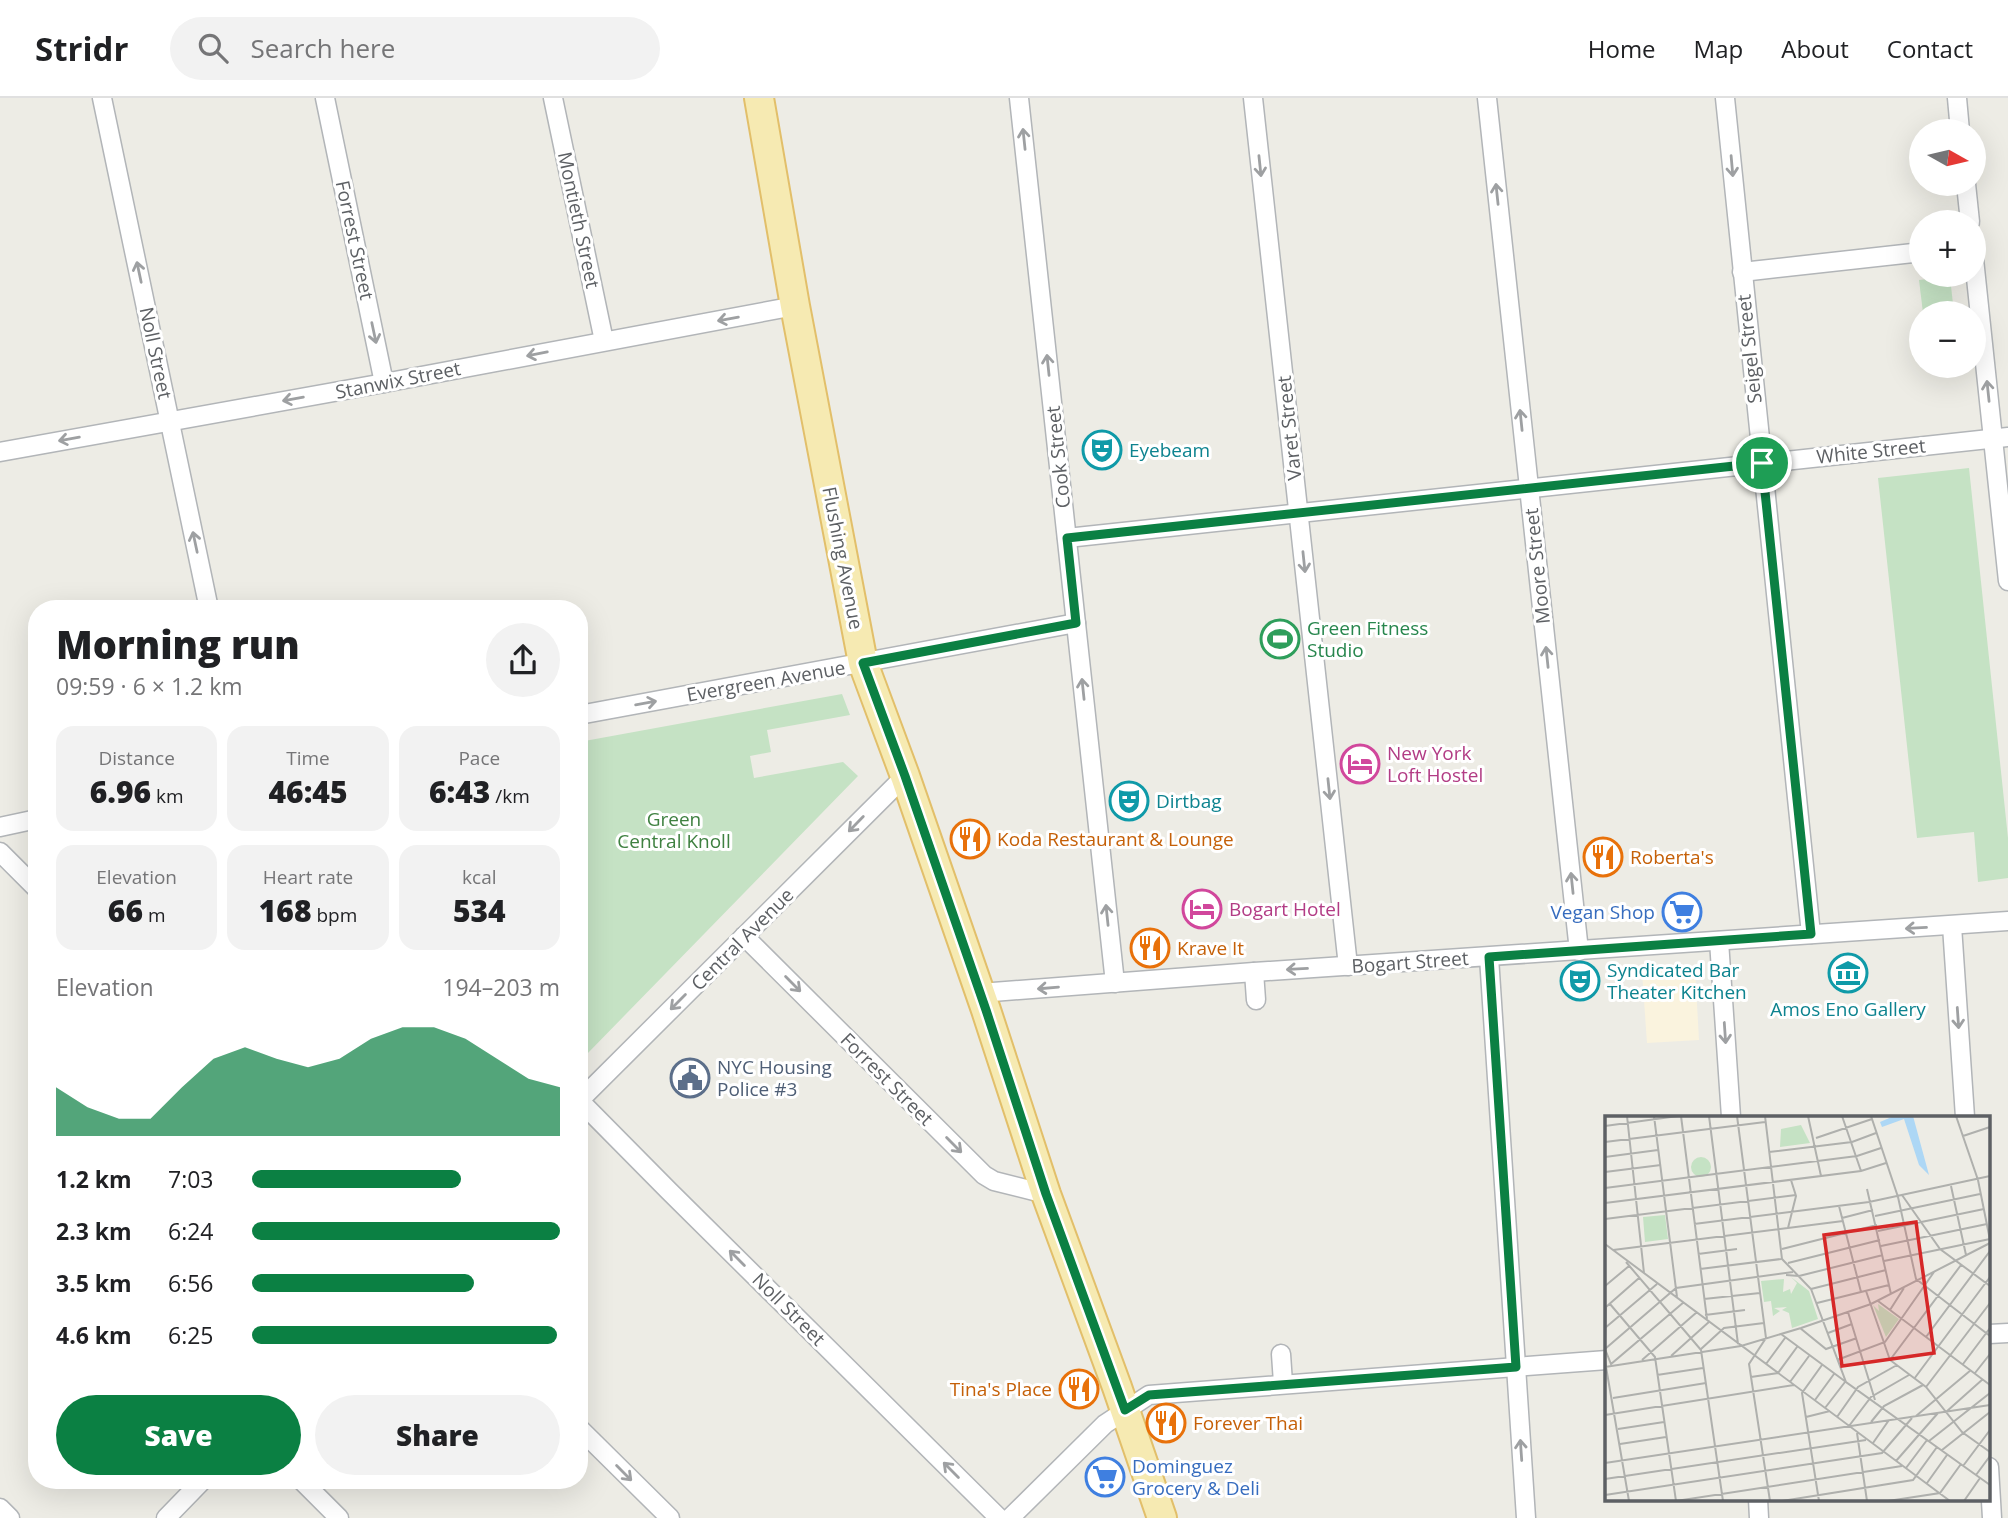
<!DOCTYPE html>
<meta charset="utf-8">
<style>
body{margin:0;font-family:"Open Sans",sans-serif;background:#f2f2f2;color:#202124;height:100vh;display:flex;flex-direction:column;font-size:26px;white-space:nowrap}
*{box-sizing:border-box;margin:0}
p{font-size:23px;color:#757577}
.icon{flex:none;width:38px;height:38px;fill:none;stroke:currentColor;stroke-width:2;stroke-linecap:round;stroke-linejoin:round}
.map{position:relative;flex:1;overflow:hidden}
.side{position:absolute;left:28px;top:502px;width:560px;height:889px;display:flex;flex-direction:column;background:#fff;border-radius:28px;box-shadow:0 7px 28px #0002}
.side>*{flex:none}
.needle{width:46px;rotate:98deg}
.buttons{position:absolute;left:1909px;top:21px;display:grid;gap:14px}
.buttons a{display:grid;place-items:center;width:77px;height:77px;border-radius:50%;background:#fff;box-shadow:0 7px 28px #0002;font-size:35px}
.pin{position:absolute;display:grid;place-items:center;width:60px;height:60px;color:#fff;margin:-30px;border:4px solid #fff;border-radius:50%;box-shadow:0 2px 7px #0007}
.round{display:grid;place-items:center;flex:none;width:74px;height:74px;border-radius:37px;background:#f2f2f2}
.summary{display:flex;align-items:center;justify-content:space-between;height:119px;padding:0 28px}
h1{font-size:38px;font-weight:800;line-height:52px}
.metrics{display:grid;grid-template-columns:repeat(3,1fr);gap:10px;height:119px;padding:7px 28px}
.metrics div{display:grid;align-content:center;border-radius:18px;background:#f2f2f2;text-align:center}
.metrics b{font-size:30px;font-weight:800}
.metrics small{font-size:19px;font-weight:400}
.metrics p{font-size:19px}
.chart{height:196px;padding:14px 28px}
.chart p{display:flex;justify-content:space-between}
.chart svg{width:100%;height:126px;margin-top:7px;fill:#0b8043;opacity:.7}
.button{display:flex;gap:14px;margin-top:auto;padding:14px 28px}
.button a{flex:1;height:80px;border-radius:42px;background:#0b8043;color:#fff;font-size:28px;font-weight:800;line-height:80px;text-align:center}
.button a+a{background:#f2f2f2;color:#202124}
ul{padding:0 28px;list-style:none;font-size:23px}
li{display:grid;grid-template-columns:112px 84px 1fr;align-items:center;height:52px}
li i{height:18px;border-radius:9px;background:#0b8043}
header{display:flex;align-items:center;gap:42px;box-sizing:border-box;height:98px;padding:0 35px;background:#fff;border-bottom:2px solid #e0e0e0}
header strong{font-size:33px}
nav{display:flex;gap:38px;margin-inline-start:auto;font-size:24px}
.search{width:490px;height:63px;background:#f2f2f2;display:flex;align-items:center;gap:18px;box-sizing:border-box;padding:0 24px;border-radius:38px;color:#757577;font-size:26px}
.map>svg:first-child{display:block}
.commercial{fill:#faf3de}
.green{fill:#c5e2c4}
.lines{fill:none;stroke-linecap:round;stroke-linejoin:round}
.minor-casing{stroke:#b2b5b8;stroke-width:21}
.primary-casing{stroke:#e2bf6a;stroke-width:32}
.minor{stroke:#fff;stroke-width:18}
.primary{stroke:#f6eab2;stroke-width:28}
.oneway{stroke:#9ea0a2}
.route-casing{stroke:#fff;stroke-width:14}
.route{stroke:#0b8043;stroke-width:9}
.labels{text-anchor:middle;dominant-baseline:central;stroke-width:6;stroke-linejoin:round;paint-order:stroke}
.street-label{font-size:19px;fill:#5d6064;stroke:#fff}
.culture-label{font-size:19px;fill:#0d838f;stroke:#fff;text-anchor:start}
.leisure-label{font-size:19px;fill:#27864d;stroke:#fff;text-anchor:start}
.hotel-label{font-size:19px;fill:#b23c85;stroke:#fff;text-anchor:start}
.park-label{font-size:19px;fill:#3f8141;stroke:#fff}
.food-label{font-size:19px;fill:#c56008;stroke:#fff;text-anchor:start}
.shop-label{font-size:19px;fill:#366cbe;stroke:#fff;text-anchor:end}
.service-label{font-size:19px;fill:#4e5e75;stroke:#fff;text-anchor:start}
.inset-road{fill:none;stroke:#afb0ad;stroke-width:2}
.view{fill:#d62828;fill-opacity:0.15;stroke:#d62828;stroke-width:3.5}
.inset-edge{fill:none;stroke:#5d6064;stroke-width:3.5}
</style>
<header>
<strong>Stridr</strong>
<div class="search"><svg class="icon" aria-label="search" viewBox="0 0 24 24"><circle cx="10" cy="10" r="6"/><path d="M15 15l6 6"/></svg>Search here</div>
<nav><a>Home</a><a>Map</a><a>About</a><a>Contact</a></nav>
</header>
<div class="map">
<svg width="2008" height="1420" viewBox="0 0 2008 1420">
<rect width="100%" height="100%" fill="#edece5"/>
<path class="commercial" d="M 1695,870 L 1699,942 L 1647,945 L 1642,874 Z"/>
<g class="green">
<path d="M 1950,179 L 1954,215 L 1923,215 L 1919,182 Z"/>
<path d="M 1969,370 L 2008,740 L 2008,780 L 1978,784 L 1974,734 L 1917,740 L 1878,380 Z"/>
<path d="M 842,596 L 850,617 L 767,632 L 771,654 L 750,658 L 754,680 L 843,664 L 858,678 L 587,956 L 579,957 L 579,644 Z"/>
</g>
<g class="lines">
<defs>
<g id="minor">
<path d="M 102,0 L 209,511"/>
<path d="M 325,0 L 384,285"/>
<path d="M 553,0 L 604,243"/>
<path d="M 1019,0 L 1115,885"/>
<path d="M 1253,0 L 1348,868"/>
<path d="M 1487,0 L 1579,853"/>
<path d="M 1725,0 L 1811,836"/>
<path d="M 1957,0 L 1960,33"/>
<path d="M 1966,86 L 1970,124"/>
<path d="M 1974,161 L 2008,483"/>
<path d="M 1742,174 L 1922,154"/>
<path d="M 0,354 L 384,285 L 795,208"/>
<path d="M 1067,440 L 2008,339"/>
<path d="M 579,617 L 1076,525"/>
<path d="M 0,729 L 37,721"/>
<path d="M 0,754 L 37,791"/>
<path d="M 1952,828 L 1965,1019"/>
<path d="M 744,838 L 984,1077 L 994,1083 L 1046,1096"/>
<path d="M 1719,843 L 1731,1019"/>
<path d="M 1489,859 L 1526,1420"/>
<path d="M 1254,874 L 1256,902"/>
<path d="M 980,895 L 1254,874 L 2008,823"/>
<path d="M 579,1002 L 669,1093 L 999,1420"/>
<path d="M 579,1003 L 905,678"/>
<path d="M 1989,1236 L 2008,1235"/>
<path d="M 1281,1256 L 1283,1285"/>
<path d="M 579,1330 L 670,1420"/>
<path d="M 1989,1369 L 1992,1420"/>
<path d="M 301,1382 L 339,1420"/>
<path d="M 1758,1401 L 1759,1420"/>
<path d="M 0,1410 L 10,1420"/>
<path d="M 166,1420 L 203,1382"/>
<path d="M 1010,1420 L 1105,1326 L 1149,1297 L 1607,1262"/>
</g>
<path id="primary" d="M 759,0 L 795,208 L 863,565 L 905,678 L 986,912 L 1046,1096 L 1117,1289 L 1162,1420"/>
</defs>
<use href="#minor" class="minor-casing"/>
<use href="#primary" class="primary-casing"/>
<use href="#minor" class="minor"/>
<use href="#primary" class="primary"/>
</g>
<defs><path id="oneway-shaft" d="M-6 0H5M1.5-3L5.5 0L1.5 3" fill="none" stroke-width="1.6" stroke-linecap="round" stroke-linejoin="round" transform="scale(1.75)"/></defs>
<g class="oneway">
<use href="#oneway-shaft" transform="translate(1024 41) rotate(-96)"/>
<use href="#oneway-shaft" transform="translate(1260 68) rotate(84)"/>
<use href="#oneway-shaft" transform="translate(1732 68) rotate(85)"/>
<use href="#oneway-shaft" transform="translate(1497 96) rotate(-96)"/>
<use href="#oneway-shaft" transform="translate(139 174) rotate(-102)"/>
<use href="#oneway-shaft" transform="translate(728 221) rotate(170)"/>
<use href="#oneway-shaft" transform="translate(374 235) rotate(78)"/>
<use href="#oneway-shaft" transform="translate(537 256) rotate(169)"/>
<use href="#oneway-shaft" transform="translate(1048 267) rotate(-96)"/>
<use href="#oneway-shaft" transform="translate(1988 293) rotate(-96)"/>
<use href="#oneway-shaft" transform="translate(293 301) rotate(170)"/>
<use href="#oneway-shaft" transform="translate(1521 322) rotate(-96)"/>
<use href="#oneway-shaft" transform="translate(69 341) rotate(170)"/>
<use href="#oneway-shaft" transform="translate(195 444) rotate(-102)"/>
<use href="#oneway-shaft" transform="translate(1304 464) rotate(84)"/>
<use href="#oneway-shaft" transform="translate(1547 559) rotate(-96)"/>
<use href="#oneway-shaft" transform="translate(1083 591) rotate(-96)"/>
<use href="#oneway-shaft" transform="translate(646 605) rotate(-10)"/>
<use href="#oneway-shaft" transform="translate(1329 691) rotate(84)"/>
<use href="#oneway-shaft" transform="translate(856 726) rotate(134)"/>
<use href="#oneway-shaft" transform="translate(1572 785) rotate(-96)"/>
<use href="#oneway-shaft" transform="translate(1107 817) rotate(-96)"/>
<use href="#oneway-shaft" transform="translate(1916 830) rotate(177)"/>
<use href="#oneway-shaft" transform="translate(1297 871) rotate(177)"/>
<use href="#oneway-shaft" transform="translate(793 886) rotate(45)"/>
<use href="#oneway-shaft" transform="translate(1048 890) rotate(175)"/>
<use href="#oneway-shaft" transform="translate(678 904) rotate(135)"/>
<use href="#oneway-shaft" transform="translate(1958 920) rotate(86)"/>
<use href="#oneway-shaft" transform="translate(1725 935) rotate(86)"/>
<use href="#oneway-shaft" transform="translate(954 1047) rotate(45)"/>
<use href="#oneway-shaft" transform="translate(737 1160) rotate(-135)"/>
<use href="#oneway-shaft" transform="translate(1521 1352) rotate(-94)"/>
<use href="#oneway-shaft" transform="translate(951 1372) rotate(-135)"/>
<use href="#oneway-shaft" transform="translate(624 1375) rotate(45)"/>
</g>
<g class="lines">
<defs>
<path id="route" d="M 1762,365 L 1811,836 L 1489,859 L 1516,1269 L 1149,1297 L 1125,1312 L 1046,1096 L 986,912 L 905,678 L 863,565 L 1076,525 L 1067,440 Z"/>
</defs>
<use href="#route" class="route-casing"/>
<use href="#route" class="route"/>
</g>
<defs>
<symbol id="theatre-ring" viewBox="-11 -11 22 22"><circle r="9.5" fill="#fff" stroke="#0f9aa8" stroke-width="1.5"/><path d="M-5-5.5Q0-4 5-5.5V0Q5 5 0 6Q-5 5-5 0ZM-3.3-2.5H-1v1.5H-3.3ZM1-2.5H3.3v1.5H1ZM-2.8 1Q0 5.5 2.8 1Z" fill="#0f9aa8"/></symbol>
<symbol id="stadium-ring" viewBox="-11 -11 22 22"><circle r="9.5" fill="#fff" stroke="#2e9e5b" stroke-width="1.5"/><path d="M0-5a6.5 5 0 1 0 0 10a6.5 5 0 1 0 0-10ZM-3.5-1.8h7v3.6h-7Z" fill="#2e9e5b"/></symbol>
<symbol id="hotel-ring" viewBox="-11 -11 22 22"><circle r="9.5" fill="#fff" stroke="#d1479c" stroke-width="1.5"/><path d="M-6-4.5h1.5V1H6V5H4.5V3h-9V5H-6ZM-4 0a1.8 1.8 0 1 1 3.6 0ZM.5 0V-2.5h3Q6-2.5 6 0Z" fill="#d1479c"/></symbol>
<symbol id="restaurant-ring" viewBox="-11 -11 22 22"><circle r="9.5" fill="#fff" stroke="#e8710a" stroke-width="1.5"/><path d="M-5-6h1v4h1v-4h1v4h1v-4h1v5L-1.5 .5V6h-2V.5L-5-1ZM5-6V6H3V1.5H1.5Q1.5-4 5-6Z" fill="#e8710a"/></symbol>
<symbol id="supermarket-ring" viewBox="-11 -11 22 22"><circle r="9.5" fill="#fff" stroke="#3f7fe0" stroke-width="1.5"/><path d="M-6-5.5h2.5l.6 2H6L4.5 2H-2.5L-4.4-4H-6ZM-1.5 3.2a1.3 1.3 0 1 0 .1 0ZM3 3.2a1.3 1.3 0 1 0 .1 0Z" fill="#3f7fe0"/></symbol>
<symbol id="museum-ring" viewBox="-11 -11 22 22"><circle r="9.5" fill="#fff" stroke="#0f9aa8" stroke-width="1.5"/><path d="M0-6L6-3V-2H-6V-3ZM-5-1h2V3h-2ZM-1-1h2V3h-2ZM3-1h2V3H3ZM-6 4H6V6H-6Z" fill="#0f9aa8"/></symbol>
<symbol id="civic-ring" viewBox="-11 -11 22 22"><circle r="9.5" fill="#fff" stroke="#5c6f8a" stroke-width="1.5"/><path d="M-.6-6.5H3V-4.5H.6V-3L4-1V1h2V6H-6V1h2V-1L-.6-3ZM-1.2 2.5V6h2.4V2.5Z" fill="#5c6f8a"/></symbol>
</defs>
<g fill-rule="evenodd">
<use href="#theatre-ring" x="1080" y="330" width="44" height="44"/>
<use href="#stadium-ring" x="1258" y="519" width="44" height="44"/>
<use href="#hotel-ring" x="1338" y="644" width="44" height="44"/>
<use href="#theatre-ring" x="1107" y="681" width="44" height="44"/>
<use href="#restaurant-ring" x="948" y="719" width="44" height="44"/>
<use href="#restaurant-ring" x="1581" y="737" width="44" height="44"/>
<use href="#hotel-ring" x="1180" y="789" width="44" height="44"/>
<use href="#supermarket-ring" x="1660" y="792" width="44" height="44"/>
<use href="#restaurant-ring" x="1128" y="828" width="44" height="44"/>
<use href="#museum-ring" x="1826" y="853" width="44" height="44"/>
<use href="#theatre-ring" x="1558" y="861" width="44" height="44"/>
<use href="#civic-ring" x="668" y="958" width="44" height="44"/>
<use href="#restaurant-ring" x="1057" y="1269" width="44" height="44"/>
<use href="#restaurant-ring" x="1144" y="1303" width="44" height="44"/>
<use href="#supermarket-ring" x="1083" y="1357" width="44" height="44"/>
</g>
<g class="labels">
<g class="street-label">
<text transform="translate(579 122) rotate(78)">Montieth Street</text>
<text transform="translate(355 142) rotate(78)">Forrest Street</text>
<text transform="translate(1749 251) rotate(-96)">Seigel Street</text>
<text transform="translate(156 255) rotate(78)">Noll Street</text>
<text transform="translate(398 282) rotate(-11)">Stanwix Street</text>
<text transform="translate(1289 330) rotate(-96)">Varet Street</text>
<text transform="translate(1871 353) rotate(-6)">White Street</text>
<text transform="translate(1058 359) rotate(-96)">Cook Street</text>
<text transform="translate(843 460) rotate(79)">Flushing Avenue</text>
<text transform="translate(1537 468) rotate(-96)">Moore Street</text>
<text transform="translate(766 583) rotate(-10)">Evergreen Avenue</text>
<text transform="translate(742 841) rotate(-45)">Central Avenue</text>
<text transform="translate(1410 864) rotate(-4)">Bogart Street</text>
<text transform="translate(887 981) rotate(45)">Forrest Street</text>
<text transform="translate(789 1211) rotate(45)">Noll Street</text>
</g>
<g class="culture-label">
<text x="1129" y="352">Eyebeam</text>
<text x="1156" y="703">Dirtbag</text>
<text x="1607" y="872">Syndicated Bar<tspan x="1607" dy="22">Theater Kitchen</tspan></text>
<text x="1848" y="911" text-anchor="middle">Amos Eno Gallery</text>
</g>
<g class="leisure-label">
<text x="1307" y="530">Green Fitness<tspan x="1307" dy="22">Studio</tspan></text>
</g>
<g class="hotel-label">
<text x="1387" y="655">New York<tspan x="1387" dy="22">Loft Hostel</tspan></text>
<text x="1229" y="811">Bogart Hotel</text>
</g>
<g class="park-label">
<text x="674" y="721">Green<tspan x="674" dy="22">Central Knoll</tspan></text>
</g>
<g class="food-label">
<text x="997" y="741">Koda Restaurant &amp; Lounge</text>
<text x="1630" y="759">Roberta's</text>
<text x="1177" y="850">Krave It</text>
<text x="1052" y="1291" text-anchor="end">Tina's Place</text>
<text x="1193" y="1325">Forever Thai</text>
</g>
<g class="shop-label">
<text x="1655" y="814">Vegan Shop</text>
<text x="1132" y="1368" text-anchor="start">Dominguez<tspan x="1132" dy="22">Grocery &amp; Deli</tspan></text>
</g>
<g class="service-label">
<text x="717" y="969">NYC Housing<tspan x="717" dy="22">Police #3</tspan></text>
</g>
</g>
<g transform="translate(1605 1018)">
<rect width="385" height="385" fill="#edece5"/>
<path d="M 196,9 L 205,27 L 175,31 L 176,13 ZM86 51a10 10 0 1 1 20 0a10 10 0 1 1-20 0ZM 60,99 L 63,123 L 40,126 L 38,101 ZM 186,161 L 204,175 L 213,203 L 187,212 L 184,197 L 177,194 L 182,191 L 169,192 L 175,195 L 168,200 L 166,185 L 159,186 L 156,165 L 179,163 L 178,176 L 185,173 L 186,178 L 192,167 ZM 273,188 L 294,203 L 281,221 L 268,189 L 274,195 Z" fill="#c5e2c4"/>
<path d="M 289,0 L 308,0 L 324,59 L 314,49 L 299,3 L 277,11 L 275,6 Z" fill="#add7f5"/>
<path class="inset-road" d="M 22,0 L 39,157M 49,0 L 72,181M 76,0 L 102,203M 104,0 L 133,228M 132,0 L 161,222 L 144,248 L 165,385M 160,0 L 177,143 L 206,173 L 241,266 L 385,369M 203,0 L 216,60M 237,0 L 256,55M 266,0 L 293,81 L 311,163 L 385,220M 351,0 L 373,64 L 385,124M 0,10 L 73,0M 358,20 L 385,11M 211,22 L 267,3M 0,26 L 160,6M 164,36 L 247,26 L 271,17M 0,41 L 53,34M 0,56 L 56,49M 346,70 L 361,139M 0,72 L 252,40 L 276,32M 262,73 L 286,178M 297,79 L 335,133 L 385,170M 0,87 L 256,55 L 281,47M 234,90 L 256,176M 270,100 L 375,78M 237,102 L 268,94M 0,103 L 191,79M 89,108 L 264,86 L 385,60M 183,112 L 191,80 L 186,64M 273,115 L 379,93M 0,119 L 0,191M 0,128 L 345,385M 276,130 L 382,108M 177,133 L 272,109M 8,134 L 238,105M 93,138 L 132,133M 279,145 L 385,123M 21,146 L 96,234 L 118,385M 183,147 L 275,124M 95,153 L 176,143M 181,159 L 194,160 L 278,139M 0,170 L 24,150M 206,173 L 281,154M 261,175 L 285,244 L 321,271 L 357,316 L 385,336M 99,183 L 155,177M 273,185 L 385,269M 212,187 L 284,169M 5,188 L 50,241 L 71,385M 285,194 L 299,172M 243,196 L 270,284M 100,199 L 140,194M 0,212 L 52,168M 195,212 L 221,233 L 252,222M 223,217 L 247,208M 176,218 L 241,266M 321,221 L 385,135M 0,225 L 1,191 L 34,162M 0,233 L 71,172 L 188,156M 0,233 L 6,248 L 79,186M 96,233 L 119,212 L 159,207M 66,240 L 105,205M 37,244 L 92,196M 232,244 L 280,226 L 329,156M 285,244 L 356,149M 0,245 L 24,385M 161,248 L 180,222M 358,248 L 385,212M 0,251 L 136,230 L 196,212 L 266,188 L 385,127M 370,257 L 385,238M 52,259 L 98,252M 146,261 L 173,257 L 192,231M 309,263 L 385,161M 185,266 L 204,240M 321,271 L 385,187M 8,282 L 101,267M 210,284 L 229,258M 220,292 L 240,266M 341,296 L 378,263M 0,299 L 189,269M 311,300 L 366,254M 201,301 L 225,295M 232,301 L 253,271 L 292,249M 266,306 L 279,290 L 318,269M 244,310 L 266,281 L 304,259M 13,313 L 59,306M 252,317 L 262,385M 324,325 L 385,277M 268,327 L 284,304M 15,328 L 61,321M 337,334 L 385,296M 291,345 L 333,297M 0,347 L 385,289M 358,350 L 385,314M 301,352 L 322,324M 371,359 L 385,340M 0,363 L 261,324M 322,367 L 342,339M 0,379 L 277,337 L 307,302M 71,385 L 297,350M 177,385 L 308,364 L 332,331M 214,385 L 197,277 L 217,249M 283,385 L 335,377 L 356,348M 359,385 L 375,362"/>
<path class="view" d="M 311,106 L 329,237 L 237,250 L 219,119 Z"/>
<rect width="385" height="385" class="inset-edge"/>
</g>
</svg>
<div class="buttons">
<a><svg class="needle" viewBox="-14 -14 28 28"><path d="M0-13l5 13h-10z" fill="#e53935"/><path d="M0 13l5-13h-10z" fill="#757577"/></svg></a>
<a>+</a>
<a>−</a>
</div>
<div class="pin" style="left:1762px;top:365px;background:#1e9e55"><svg class="icon" aria-label="arrive" viewBox="0 0 24 24"><path d="M6 21V4h12l-3 4 3 4H6"/></svg></div>
<section class="side">
<div class="summary"><div><h1>Morning run</h1><p>09:59 · 6 × 1.2 km</p></div><a class="round"><svg class="icon" aria-label="share" viewBox="0 0 24 24"><path d="M12 15V3M7 8l5-5 5 5M5 13v7h14v-7"/></svg></a></div>
<div class="metrics">
<div><p>Distance</p><b>6.96<small> km</small></b></div>
<div><p>Time</p><b>46:45</b></div>
<div><p>Pace</p><b>6:43<small> /km</small></b></div>
</div>
<div class="metrics">
<div><p>Elevation</p><b>66<small> m</small></b></div>
<div><p>Heart rate</p><b>168<small> bpm</small></b></div>
<div><p>kcal</p><b>534</b></div>
</div>
<div class="chart"><p><span>Elevation</span>194–203 m</p>
<svg viewBox="0 0 160 44" preserveAspectRatio="none"><path d="M0 44V27L10 34L20 38L30 38L40 27L50 17L60 13L70 17L80 20L90 17L100 10L110 6L120 6L130 10L140 17L150 24L160 27V44z"/></svg>
</div>
<ul>
<li><b>1.2 km</b>7:03<i style="width:68%"></i></li>
<li><b>2.3 km</b>6:24<i style="width:100%"></i></li>
<li><b>3.5 km</b>6:56<i style="width:72%"></i></li>
<li><b>4.6 km</b>6:25<i style="width:99%"></i></li>
</ul>
<div class="button"><a>Save</a><a>Share</a></div>
</section>
</div>
